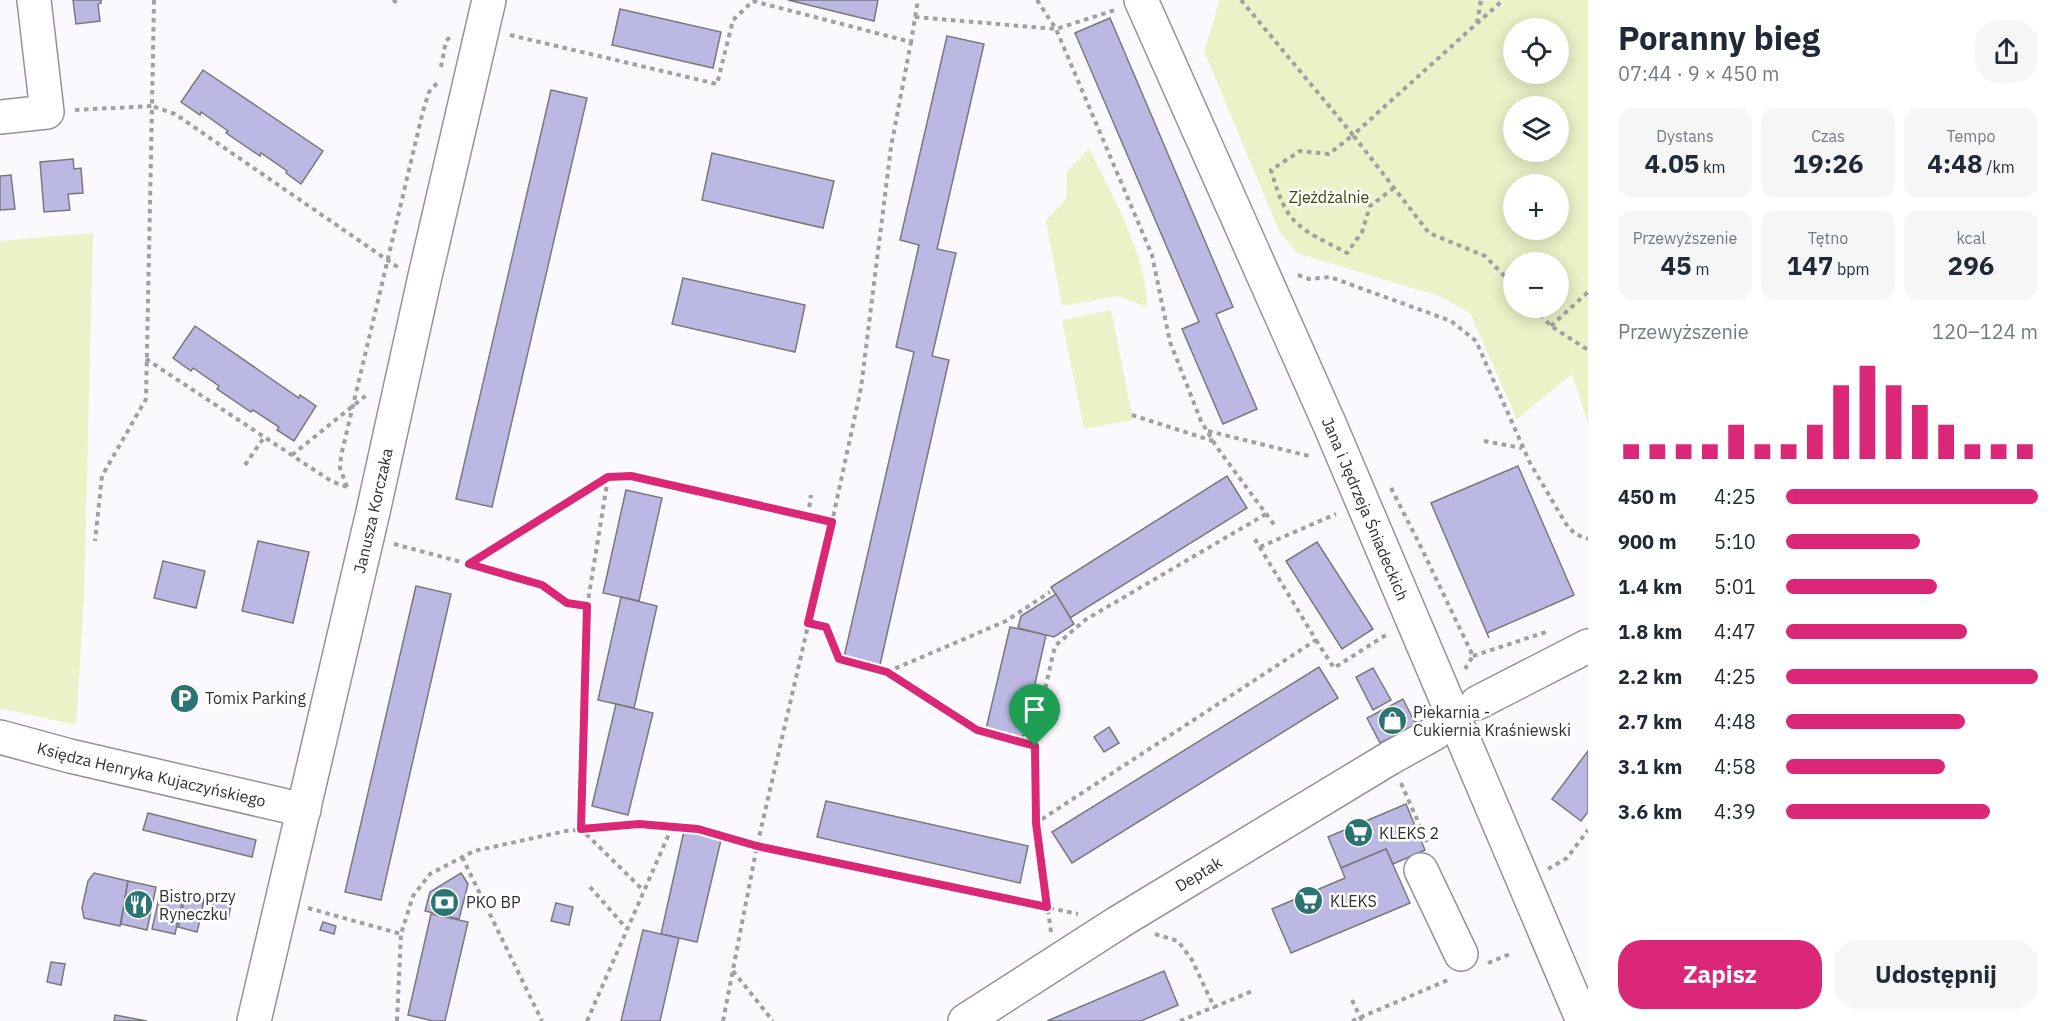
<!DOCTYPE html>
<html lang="pl">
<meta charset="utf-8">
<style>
body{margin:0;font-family:"IBM Plex Sans",sans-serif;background:#f6f6f7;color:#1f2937;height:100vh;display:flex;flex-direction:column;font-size:22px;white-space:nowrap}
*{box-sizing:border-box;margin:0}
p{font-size:20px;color:#747a83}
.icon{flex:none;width:33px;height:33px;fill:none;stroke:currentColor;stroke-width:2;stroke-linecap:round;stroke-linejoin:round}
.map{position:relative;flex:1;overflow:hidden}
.side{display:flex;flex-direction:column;background:#fff;width:480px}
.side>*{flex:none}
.controls{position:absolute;left:1503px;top:18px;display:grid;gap:12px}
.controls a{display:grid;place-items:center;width:66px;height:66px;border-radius:50%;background:#fff;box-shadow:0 3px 15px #0003;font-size:30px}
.pin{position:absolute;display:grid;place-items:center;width:51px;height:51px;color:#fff;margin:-62px -26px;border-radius:50% 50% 50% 0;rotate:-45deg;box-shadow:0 0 6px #0007}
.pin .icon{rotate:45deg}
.round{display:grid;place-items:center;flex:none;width:63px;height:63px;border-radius:24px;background:#f6f6f7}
.overview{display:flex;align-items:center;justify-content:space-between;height:102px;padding:0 30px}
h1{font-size:33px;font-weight:700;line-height:45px}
.figures{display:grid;grid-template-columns:repeat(3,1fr);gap:9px;height:102px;padding:6px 30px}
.figures div{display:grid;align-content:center;border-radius:15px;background:#f6f6f7;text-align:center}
.figures b{font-size:26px;font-weight:700}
.figures small{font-size:16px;font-weight:400}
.figures p{font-size:16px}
.chart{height:168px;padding:12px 30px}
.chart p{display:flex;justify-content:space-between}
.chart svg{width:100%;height:108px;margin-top:6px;stroke:#db2777;stroke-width:6}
.primary-button{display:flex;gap:12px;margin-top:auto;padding:12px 30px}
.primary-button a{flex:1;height:69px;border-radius:24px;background:#db2777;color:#fff;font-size:24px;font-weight:700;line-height:69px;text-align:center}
.primary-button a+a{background:#f6f6f7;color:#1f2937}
ul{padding:0 30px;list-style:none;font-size:20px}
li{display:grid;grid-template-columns:96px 72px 1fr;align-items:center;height:45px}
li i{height:15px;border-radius:8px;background:#db2777}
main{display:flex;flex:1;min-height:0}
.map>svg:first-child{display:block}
.green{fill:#ecf1c7;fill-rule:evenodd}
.building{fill:#bbb8e4;stroke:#79797c;stroke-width:1.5}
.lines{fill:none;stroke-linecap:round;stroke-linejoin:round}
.minor-casing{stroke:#949296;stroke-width:36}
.path{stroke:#a09fa2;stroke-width:4;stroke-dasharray:4.5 4.5;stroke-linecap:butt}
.minor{stroke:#fff;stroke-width:33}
.route-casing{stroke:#fff;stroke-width:12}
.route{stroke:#db2777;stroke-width:8}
.labels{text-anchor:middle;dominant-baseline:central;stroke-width:5;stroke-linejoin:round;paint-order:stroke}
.park-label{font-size:16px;fill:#42450f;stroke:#fff}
.street-label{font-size:16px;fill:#302f31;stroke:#fff}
.poi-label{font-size:16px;fill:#302f31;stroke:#fff;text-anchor:start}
</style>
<main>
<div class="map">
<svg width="1588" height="1021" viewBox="0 0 1588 1021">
<rect width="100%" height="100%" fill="#fbf9fd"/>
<g class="green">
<path d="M 1220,0 L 1588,0 L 1588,423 L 1572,374 L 1517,419 L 1470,313 L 1439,296 L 1297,253 L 1279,231 L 1204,51 ZM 1514,28 L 1558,28 L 1558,74 L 1514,74 ZM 1514,106 L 1558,106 L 1558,152 L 1514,152 ZM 1514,184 L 1558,184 L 1558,230 L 1514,230 ZM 1558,262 L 1558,308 L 1514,308 L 1514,262 Z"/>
<path d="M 1089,148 C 1112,196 1147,254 1147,307 L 1118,296 L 1062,306 L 1046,220 L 1066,199 L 1067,172 Z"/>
<path d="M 93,233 L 84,598 L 76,725 L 0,708 L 0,241 Z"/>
<path d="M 1111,310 L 1133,420 L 1084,429 L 1062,320 Z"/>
</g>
<g class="building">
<path d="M 73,0 L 101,0 L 101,3 L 98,4 L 100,21 L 76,24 Z"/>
<path d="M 788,0 L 878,0 L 874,21 Z"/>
<path d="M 620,9 L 721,32 L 713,68 L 612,45 Z"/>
<path d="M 1110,18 L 1233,307 L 1216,314 L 1257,409 L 1223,424 L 1182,329 L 1199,322 L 1075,33 Z"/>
<path d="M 947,36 L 984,44 L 937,249 L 956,253 L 932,356 L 949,360 L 880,665 L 844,657 L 914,352 L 896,347 L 919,245 L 900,240 Z"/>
<path d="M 203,70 L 323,151 L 301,184 L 286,173 L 287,171 L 261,153 L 260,156 L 226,133 L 228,131 L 201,112 L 200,115 L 181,102 Z"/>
<path d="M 551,90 L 587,98 L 492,507 L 456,499 Z"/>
<path d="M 712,153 L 834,181 L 823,228 L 702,200 Z"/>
<path d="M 73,159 L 74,169 L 81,168 L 83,193 L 68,194 L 70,210 L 44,212 L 40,162 Z"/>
<path d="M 11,175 L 15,209 L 0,210 L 0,176 Z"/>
<path d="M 683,278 L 805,305 L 795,352 L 672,324 Z"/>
<path d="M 195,326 L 299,398 L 300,395 L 316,406 L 294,441 L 277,430 L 279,427 L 253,410 L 251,412 L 217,389 L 219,386 L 193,368 L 191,371 L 173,358 Z"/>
<path d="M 1518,466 L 1574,595 L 1487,633 L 1489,638 L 1431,503 Z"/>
<path d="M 1227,476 L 1247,508 L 1070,618 L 1051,587 Z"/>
<path d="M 626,490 L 662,498 L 639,601 L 603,593 Z"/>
<path d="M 258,541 L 309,552 L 293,623 L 242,611 Z"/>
<path d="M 1317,542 L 1373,629 L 1342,649 L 1286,561 Z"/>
<path d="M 163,561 L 205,571 L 196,608 L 154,598 Z"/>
<path d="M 416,586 L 451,594 L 381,900 L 345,892 Z"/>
<path d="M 1056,594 L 1074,624 L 1054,637 L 1018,628 L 1021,616 Z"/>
<path d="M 621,597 L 657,606 L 634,708 L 598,700 Z"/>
<path d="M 1010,627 L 1046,635 L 1023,737 L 986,729 Z"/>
<path d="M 1319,667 L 1338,698 L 1072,863 L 1052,832 Z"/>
<path d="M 1373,668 L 1391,700 L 1373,710 L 1356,677 Z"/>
<path d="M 1403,699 L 1414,721 L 1417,722 L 1414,729 L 1410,728 L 1380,743 L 1367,718 Z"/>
<path d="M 616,704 L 653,713 L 628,815 L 592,806 Z"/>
<path d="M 1109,727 L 1119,743 L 1104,752 L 1094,737 Z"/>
<path d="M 1588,751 L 1588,812 L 1581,821 L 1552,799 Z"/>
<path d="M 826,801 L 1028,846 L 1020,883 L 817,837 Z"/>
<path d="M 1406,804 L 1425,850 L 1393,864 L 1386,849 L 1341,868 L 1328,837 Z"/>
<path d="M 148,813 L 256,840 L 252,857 L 143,830 Z"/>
<path d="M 684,831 L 721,840 L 697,942 L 661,934 Z"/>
<path d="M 1386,849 L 1410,903 L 1291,953 L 1272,909 L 1345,878 L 1341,868 Z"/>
<path d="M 94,873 L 128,881 L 120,926 L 84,918 L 82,908 L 88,881 Z"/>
<path d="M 461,873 L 468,884 L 459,919 L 425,911 L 430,892 Z"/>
<path d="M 128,881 L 156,887 L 147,930 L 121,924 Z"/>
<path d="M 161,889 L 184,894 L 175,934 L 152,929 Z"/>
<path d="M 185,895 L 204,899 L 201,916 L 182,912 Z"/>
<path d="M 214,900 L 231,905 L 228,920 L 210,915 Z"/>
<path d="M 556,903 L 573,907 L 569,925 L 551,921 Z"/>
<path d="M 182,912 L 201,916 L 197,932 L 178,927 Z"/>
<path d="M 431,914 L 468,922 L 445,1021 L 433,1021 L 408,1015 Z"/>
<path d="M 323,922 L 336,926 L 334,934 L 320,930 Z"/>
<path d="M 643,930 L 679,938 L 660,1021 L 621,1021 Z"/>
<path d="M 51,962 L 65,964 L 61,985 L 47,982 Z"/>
<path d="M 1164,971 L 1178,1005 L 1141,1021 L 1047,1021 Z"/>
<path d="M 115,1015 L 147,1021 L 114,1021 Z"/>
</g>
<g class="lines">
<defs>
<g id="minor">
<path id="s1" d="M 1141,0 L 1329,423 L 1583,1021"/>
<path d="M 0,117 L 47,112 L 34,0"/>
<path d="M 1477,703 L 1588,646"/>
<path id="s2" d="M 0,737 L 70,756 L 304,810"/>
<path d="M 1421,870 L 1461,954"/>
<path id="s3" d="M 254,1021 L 373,512 L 425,276 L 489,0"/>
<path id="s4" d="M 965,1021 L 1119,922 L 1390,758 L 1435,733"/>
</g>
</defs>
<use href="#minor" class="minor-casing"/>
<g class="path">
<path d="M 154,0 L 152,106 L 175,114 L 399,268"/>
<path d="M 393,0 L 398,4"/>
<path d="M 1037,0 L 1056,29 L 1152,255 L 1170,342 L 1201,421 L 1216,446 L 1275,526"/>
<path d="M 1241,0 L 1353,135 L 1503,0"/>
<path d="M 915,17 L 1056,29 L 1115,10"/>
<path d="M 1477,23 L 1481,0"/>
<path d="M 510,35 L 717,84 L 733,20 L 753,1 L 911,42 L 918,0"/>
<path d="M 441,67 L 446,41 L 450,37"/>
<path d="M 75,110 L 152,106 L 146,399 L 102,476 L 95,541"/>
<path d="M 1394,188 L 1370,206 L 1362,232 L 1347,253 C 1298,227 1287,227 1271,170 L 1300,151 L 1329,154 L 1353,135 L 1429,233 L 1485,256 L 1514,286"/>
<path d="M 1298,275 L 1309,279 L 1330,277 L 1451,321 L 1476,341 L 1530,463 L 1566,524 L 1575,534 L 1588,539"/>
<path d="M 1534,308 L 1551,326 L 1588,350"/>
<path d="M 1551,326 L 1588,292"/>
<path d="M 146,359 L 331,481 L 347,487"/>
<path d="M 1132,415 L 1213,441"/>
<path d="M 1208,431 L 1309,456 L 1311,455"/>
<path d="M 1484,441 L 1522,448"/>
<path d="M 292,455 L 369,393"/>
<path d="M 245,465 L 265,436"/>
<path d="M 608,478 L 587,607 L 581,829 L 643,890"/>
<path d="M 347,487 L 340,468 L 341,456 L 423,111 L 429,92 L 439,81"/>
<path d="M 1391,488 L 1418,541 L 1473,656 L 1465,669"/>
<path d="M 808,516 L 811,495"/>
<path d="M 394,544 L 469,564 L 608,477 L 631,476 L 832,522 L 861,388 L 891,147 L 911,42"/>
<path d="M 1260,547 L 1336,514"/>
<path d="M 469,564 L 510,574 L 542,585 L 567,603 L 587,607"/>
<path d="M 809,623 L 826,627 L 839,659 L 887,672 L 977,730 L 1035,745"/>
<path d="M 1316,640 L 1334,668 L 1389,633"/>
<path d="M 1473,656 L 1549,631"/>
<path d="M 887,672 L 1006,621 L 1050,592"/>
<path d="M 1401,783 L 1427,842"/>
<path d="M 1036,822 L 1036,728 L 1055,646 L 1085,620 L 1266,514"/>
<path d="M 462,857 L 542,1021"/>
<path d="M 1548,869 L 1567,858 L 1588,830"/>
<path d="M 590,887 L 627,929"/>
<path d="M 308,908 L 401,934 L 413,896 L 430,874 L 474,851 L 566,831 L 639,824 L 698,829 L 757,846 L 1078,914"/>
<path d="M 1051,932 L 1036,823 L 1316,640 L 1253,536"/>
<path d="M 1155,934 L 1178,941 L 1192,960 L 1214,1007 L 1255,990"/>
<path d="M 1488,963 L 1510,954"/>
<path d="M 733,971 L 773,1021"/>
<path d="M 1352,1000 L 1362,1021"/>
<path d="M 397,1021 L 401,934"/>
<path d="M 587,1021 L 672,827"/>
<path d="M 723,1021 L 757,846 L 832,522"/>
<path d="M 1180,1021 L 1214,1007"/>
<path d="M 1352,1021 L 1448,980"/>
</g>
<use href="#minor" class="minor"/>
</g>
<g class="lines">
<defs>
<path id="route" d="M 631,476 L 832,522 L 808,623 L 826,627 L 839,659 L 887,672 L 977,730 L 1035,746 L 1036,823 L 1047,907 L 757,846 L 698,829 L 639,824 L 581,829 L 587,606 L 567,603 L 542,585 L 469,564 L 608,477 Z"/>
</defs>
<use href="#route" class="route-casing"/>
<use href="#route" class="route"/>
</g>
<defs>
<symbol id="parking-disc" viewBox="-11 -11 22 22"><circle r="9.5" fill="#2a7474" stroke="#fff"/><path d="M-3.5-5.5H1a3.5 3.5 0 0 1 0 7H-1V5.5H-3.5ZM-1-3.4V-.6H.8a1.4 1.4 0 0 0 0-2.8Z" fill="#fff"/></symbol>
<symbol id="shop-disc" viewBox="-11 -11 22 22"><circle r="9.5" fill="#2a7474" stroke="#fff"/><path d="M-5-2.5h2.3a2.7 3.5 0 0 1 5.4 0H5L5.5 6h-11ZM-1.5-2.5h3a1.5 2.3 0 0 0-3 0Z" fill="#fff"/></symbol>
<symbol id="supermarket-disc" viewBox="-11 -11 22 22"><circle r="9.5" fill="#2a7474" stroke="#fff"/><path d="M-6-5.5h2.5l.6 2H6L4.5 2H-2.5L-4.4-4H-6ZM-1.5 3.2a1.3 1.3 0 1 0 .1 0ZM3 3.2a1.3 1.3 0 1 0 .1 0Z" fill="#fff"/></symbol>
<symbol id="bank-disc" viewBox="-11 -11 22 22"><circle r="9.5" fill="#2a7474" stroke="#fff"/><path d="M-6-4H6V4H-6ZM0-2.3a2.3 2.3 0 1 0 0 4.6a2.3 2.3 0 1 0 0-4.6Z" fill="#fff"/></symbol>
<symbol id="restaurant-disc" viewBox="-11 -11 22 22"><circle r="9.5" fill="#2a7474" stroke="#fff"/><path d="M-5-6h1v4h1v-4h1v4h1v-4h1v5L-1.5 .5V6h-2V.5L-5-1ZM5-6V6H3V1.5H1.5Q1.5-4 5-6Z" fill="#fff"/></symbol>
</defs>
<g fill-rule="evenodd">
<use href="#parking-disc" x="168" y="682" width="33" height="33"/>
<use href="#shop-disc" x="1376" y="704" width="33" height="33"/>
<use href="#supermarket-disc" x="1342" y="816" width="33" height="33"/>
<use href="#supermarket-disc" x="1292" y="884" width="33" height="33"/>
<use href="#bank-disc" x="428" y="886" width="33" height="33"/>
<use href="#restaurant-disc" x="122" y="888" width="33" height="33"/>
</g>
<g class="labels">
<g class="park-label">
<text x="1329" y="197">Zjeżdżalnie</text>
</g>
<g class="street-label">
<text stroke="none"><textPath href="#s1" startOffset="556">Jana i Jędrzeja Śniadeckich</textPath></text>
<text stroke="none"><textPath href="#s3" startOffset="524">Janusza Korczaka</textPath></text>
<text stroke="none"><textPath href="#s2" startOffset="156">Księdza Henryka Kujaczyńskiego</textPath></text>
<text stroke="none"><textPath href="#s4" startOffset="276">Deptak</textPath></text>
</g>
<g class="poi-label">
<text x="205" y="698">Tomix Parking</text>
<text x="1413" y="712">Piekarnia -<tspan x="1413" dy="18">Cukiernia Kraśniewski</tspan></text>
<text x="1379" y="833">KLEKS 2</text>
<text x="159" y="896">Bistro przy<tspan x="159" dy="18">Ryneczku</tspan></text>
<text x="1330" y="901">KLEKS</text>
<text x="466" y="902">PKO BP</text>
</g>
</g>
</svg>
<div class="controls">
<a><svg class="icon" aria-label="locate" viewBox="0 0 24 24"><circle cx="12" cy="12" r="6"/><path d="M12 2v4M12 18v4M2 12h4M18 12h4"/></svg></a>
<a><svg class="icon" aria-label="layers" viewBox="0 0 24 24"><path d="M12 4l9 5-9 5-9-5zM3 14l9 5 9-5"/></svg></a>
<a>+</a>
<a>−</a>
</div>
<div class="pin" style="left:1035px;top:746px;background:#1e9e55"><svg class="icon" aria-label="arrive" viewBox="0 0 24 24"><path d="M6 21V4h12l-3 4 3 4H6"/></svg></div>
</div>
<section class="side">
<div class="overview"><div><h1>Poranny bieg</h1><p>07:44 · 9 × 450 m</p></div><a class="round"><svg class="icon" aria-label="share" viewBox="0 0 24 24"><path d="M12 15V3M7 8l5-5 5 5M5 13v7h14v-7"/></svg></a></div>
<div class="figures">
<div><p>Dystans</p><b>4.05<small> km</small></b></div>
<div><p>Czas</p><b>19:26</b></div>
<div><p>Tempo</p><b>4:48<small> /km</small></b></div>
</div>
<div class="figures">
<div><p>Przewyższenie</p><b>45<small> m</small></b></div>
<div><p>Tętno</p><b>147<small> bpm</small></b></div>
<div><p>kcal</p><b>296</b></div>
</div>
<div class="chart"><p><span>Przewyższenie</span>120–124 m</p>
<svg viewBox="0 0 160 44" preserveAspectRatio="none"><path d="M5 44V38M15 44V38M25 44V38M35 44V38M45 44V30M55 44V38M65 44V38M75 44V30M85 44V14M95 44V6M105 44V14M115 44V22M125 44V30M135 44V38M145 44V38M155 44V38"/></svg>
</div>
<ul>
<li><b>450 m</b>4:25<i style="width:100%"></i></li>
<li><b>900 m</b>5:10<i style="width:53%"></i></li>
<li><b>1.4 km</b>5:01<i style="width:60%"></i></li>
<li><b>1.8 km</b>4:47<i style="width:72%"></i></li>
<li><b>2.2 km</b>4:25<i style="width:100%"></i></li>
<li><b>2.7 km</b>4:48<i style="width:71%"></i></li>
<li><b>3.1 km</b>4:58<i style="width:63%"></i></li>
<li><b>3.6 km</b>4:39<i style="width:81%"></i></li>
</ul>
<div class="primary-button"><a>Zapisz</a><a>Udostępnij</a></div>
</section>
</main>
